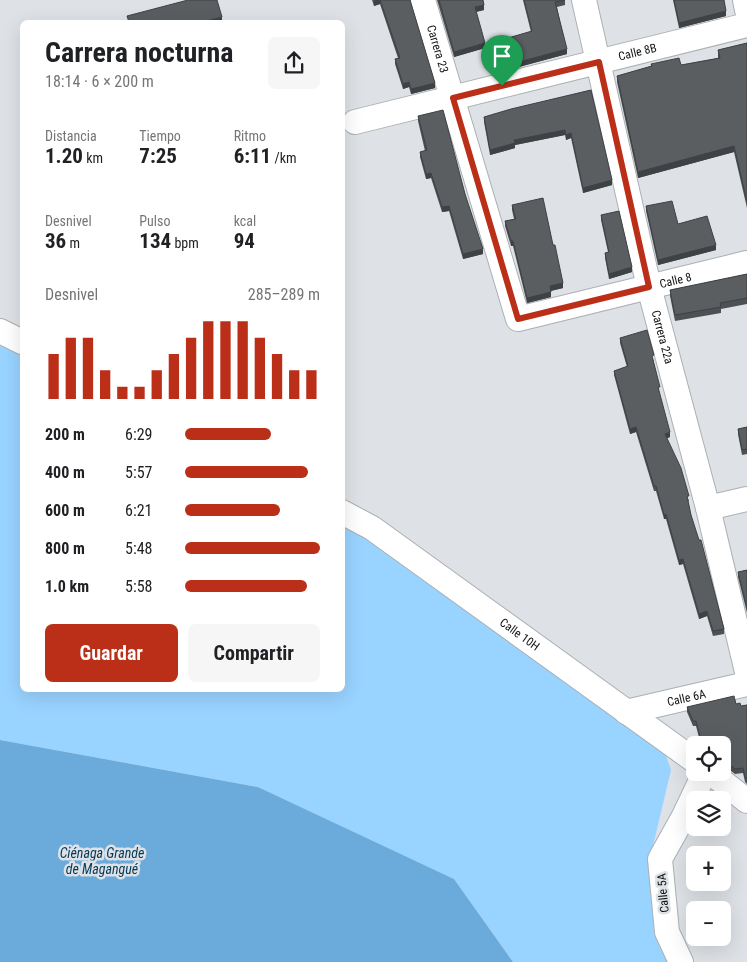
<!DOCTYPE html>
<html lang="es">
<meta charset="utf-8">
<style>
body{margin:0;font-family:"Roboto Condensed",sans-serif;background:#f6f6f6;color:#202124;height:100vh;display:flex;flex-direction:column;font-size:19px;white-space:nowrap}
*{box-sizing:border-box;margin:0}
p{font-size:16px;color:#757577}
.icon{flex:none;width:28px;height:28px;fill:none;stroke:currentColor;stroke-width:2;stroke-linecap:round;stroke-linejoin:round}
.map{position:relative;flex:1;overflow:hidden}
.side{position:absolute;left:20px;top:20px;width:325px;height:672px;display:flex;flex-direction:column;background:#fff;border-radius:8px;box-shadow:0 5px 20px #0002}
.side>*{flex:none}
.controls{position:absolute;left:686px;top:736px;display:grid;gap:10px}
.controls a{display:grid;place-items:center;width:45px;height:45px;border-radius:8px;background:#fff;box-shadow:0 5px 20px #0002;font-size:25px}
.pin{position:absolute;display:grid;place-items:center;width:42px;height:42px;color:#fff;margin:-51px -21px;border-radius:50% 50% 50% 0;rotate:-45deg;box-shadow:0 0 5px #0007}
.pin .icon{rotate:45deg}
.round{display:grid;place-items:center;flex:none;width:52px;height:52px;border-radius:8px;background:#f6f6f6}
.overview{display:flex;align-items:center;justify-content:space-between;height:85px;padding:0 25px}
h1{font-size:28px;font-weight:700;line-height:38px}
.metrics{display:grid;grid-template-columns:repeat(3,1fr);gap:8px;height:85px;padding:5px 25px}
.metrics div{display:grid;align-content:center}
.metrics b{font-size:21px;font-weight:700}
.metrics small{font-size:14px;font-weight:400}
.metrics p{font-size:14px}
.chart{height:140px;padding:10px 25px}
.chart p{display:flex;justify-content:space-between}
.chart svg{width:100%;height:90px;margin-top:5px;stroke:#bb2f19;stroke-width:6}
.primary-button{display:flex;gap:10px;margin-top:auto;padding:10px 25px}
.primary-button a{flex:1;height:58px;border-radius:8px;background:#bb2f19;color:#fff;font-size:20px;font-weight:700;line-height:58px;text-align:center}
.primary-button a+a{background:#f6f6f6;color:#202124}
ul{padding:0 25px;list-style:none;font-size:16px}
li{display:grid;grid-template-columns:80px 60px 1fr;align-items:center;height:38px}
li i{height:12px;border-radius:6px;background:#bb2f19}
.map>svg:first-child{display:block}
.green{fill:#99d3ff}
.water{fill:#6babdb}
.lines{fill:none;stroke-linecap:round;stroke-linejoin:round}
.minor-casing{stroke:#abb0b3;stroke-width:26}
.minor{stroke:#fff;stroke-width:24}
.wall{fill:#4d5153}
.shaded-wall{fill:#3f4244}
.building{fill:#5a5e61;stroke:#3f4244}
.route-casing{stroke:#fff;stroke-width:10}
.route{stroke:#bb2f19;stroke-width:6}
.labels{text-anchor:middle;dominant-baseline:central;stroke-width:5;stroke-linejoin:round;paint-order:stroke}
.street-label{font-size:12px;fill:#111314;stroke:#dee2e6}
.water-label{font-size:14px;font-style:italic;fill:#013757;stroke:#dee2e6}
</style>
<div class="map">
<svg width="747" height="962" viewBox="0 0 747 962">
<rect width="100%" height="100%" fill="#dee2e6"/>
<path class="green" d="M 0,343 L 22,354 L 22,690 L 342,690 L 343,520 L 664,750 L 671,770 L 652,850 L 668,962 L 513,962 L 454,879 L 258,787 L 0,740 Z"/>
<path class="water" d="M 0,740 L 258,787 L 454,879 L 513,962 L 0,962 Z"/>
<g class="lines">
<defs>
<g id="minor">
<path id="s1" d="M 423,0 L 518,319 L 747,263"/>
<path id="s2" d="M 584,0 L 649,287 L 708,508 L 747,672"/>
<path d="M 745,0 L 747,10"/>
<path id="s3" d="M 355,122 L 747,25"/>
<path d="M 0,331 L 22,342"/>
<path d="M 708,508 L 747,499"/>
<path id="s4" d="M 342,512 L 372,528 L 695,761"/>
<path id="s5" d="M 626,712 L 747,684"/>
<path d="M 710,772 L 747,801"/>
<path d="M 681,962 L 667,932 L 660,859 L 684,816 L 705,772"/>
</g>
</defs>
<use href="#minor" class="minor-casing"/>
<use href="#minor" class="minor"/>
</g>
<g class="wall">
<path d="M 372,0 L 410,0 L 435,88 L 411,94 L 409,87 L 403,89 L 395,64 L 395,59 L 398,58 L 380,4 L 374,6 Z"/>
<path d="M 437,0 L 483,0 L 484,10 L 476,12 L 485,48 L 454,57 Z"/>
<path d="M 523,0 L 565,0 L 565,5 L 557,7 L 567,54 L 515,68 L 508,43 L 508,38 L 531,32 Z"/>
<path d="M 673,0 L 724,0 L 726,16 L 679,28 Z"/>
<path d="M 747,43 L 747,208 L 734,152 L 638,178 L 617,82 L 617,76 L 651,66 L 651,64 L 681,65 L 718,58 L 718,50 Z"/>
<path d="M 591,90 L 612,185 L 583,193 L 571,138 L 566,140 L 565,135 L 515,145 L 515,148 L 490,155 L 484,122 L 484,117 Z"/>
<path d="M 418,116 L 465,194 L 483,254 L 463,259 L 449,211 L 442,212 L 431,178 L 426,179 L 420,157 L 420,152 L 425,151 L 418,121 Z"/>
<path d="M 512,205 L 553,245 L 563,288 L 551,291 L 551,297 L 527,303 L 513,246 L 511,246 L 505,226 L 505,221 L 514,219 L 512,210 Z"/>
<path d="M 646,206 L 678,224 L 716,250 L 658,265 L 646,211 Z"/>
<path d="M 601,215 L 632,272 L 609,279 L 605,258 L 605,253 L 608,252 L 601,220 Z"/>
<path d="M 747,274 L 747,304 L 721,309 L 721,313 L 675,321 L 670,296 L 670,290 Z"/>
<path d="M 620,338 L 654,360 L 653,361 L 659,392 L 670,437 L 667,438 L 689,501 L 688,501 L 691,515 L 724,629 L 724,634 L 713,636 L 707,616 L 699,619 L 683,564 L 679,565 L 666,519 L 664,519 L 656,491 L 654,491 L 636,432 L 630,434 L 614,375 L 614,371 L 627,367 L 620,343 Z"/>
<path d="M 747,427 L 747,454 L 742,455 L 738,434 L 738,429 Z"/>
<path d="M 747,570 L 747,613 L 738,577 L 738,572 Z"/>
<path d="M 736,704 L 741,706 L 747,705 L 747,784 L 745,782 L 743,773 L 735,774 L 722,764 L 722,745 L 701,745 L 696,726 L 693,726 L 687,712 L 687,707 Z"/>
</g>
<g class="shaded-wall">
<path d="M 376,0 L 380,0 L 380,4 L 374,6 L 374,1 Z"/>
<path d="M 484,5 L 484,10 L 475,12 L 475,7 Z"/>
<path d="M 726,11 L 726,16 L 679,28 L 679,23 Z"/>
<path d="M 222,17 L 222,22 L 202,22 Z"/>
<path d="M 485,43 L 485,48 L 454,57 L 454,52 Z"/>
<path d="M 567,49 L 567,54 L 515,68 L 515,63 Z"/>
<path d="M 409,82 L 409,87 L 403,89 L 403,84 Z"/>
<path d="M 435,83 L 435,88 L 411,94 L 411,89 Z"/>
<path d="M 565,130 L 565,135 L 515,145 L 515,148 L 490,155 L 490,150 L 514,140 Z"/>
<path d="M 571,133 L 571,138 L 566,140 L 566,135 Z"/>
<path d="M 734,146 L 734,152 L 638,178 L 638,172 Z"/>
<path d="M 431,173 L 431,178 L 426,179 L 426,174 Z"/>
<path d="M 612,180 L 612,185 L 583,193 L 583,188 Z"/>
<path d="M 449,206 L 449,211 L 442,212 L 442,207 Z"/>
<rect x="511" y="241" width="2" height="5"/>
<path d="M 716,245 L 716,250 L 658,265 L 658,260 Z"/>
<path d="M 483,249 L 483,254 L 463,259 L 463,254 Z"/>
<path d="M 632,267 L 632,272 L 609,279 L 609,274 Z"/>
<path d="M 563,283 L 563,288 L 550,291 L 550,286 Z"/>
<path d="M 551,292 L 551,297 L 527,303 L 527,298 Z"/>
<path d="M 636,427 L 636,432 L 630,434 L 630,429 Z"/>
<path d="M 670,432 L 670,437 L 665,439 L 665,434 Z"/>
<path d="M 666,514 L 666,519 L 664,519 L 664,515 Z"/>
<path d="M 683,559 L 683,564 L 679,565 L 679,560 Z"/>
<path d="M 707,611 L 707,616 L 699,619 L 699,614 Z"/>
</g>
<g class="building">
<path d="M 188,0 L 217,0 L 222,17 L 202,22 L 129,22 L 127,16 Z"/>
<path d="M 380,0 L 410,0 L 435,83 L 411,89 L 409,82 L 403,84 L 395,59 L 400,58 Z"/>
<path d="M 439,0 L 483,0 L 484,5 L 475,7 L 485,43 L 454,52 Z"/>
<path d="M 524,0 L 565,0 L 555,2 L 567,49 L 515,63 L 508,38 L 532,31 Z"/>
<path d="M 674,0 L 724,0 L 726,11 L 679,23 Z"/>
<path d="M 747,43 L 747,202 L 734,146 L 638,172 L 617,76 L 652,66 L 651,64 L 679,58 L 681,65 L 720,58 L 718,50 Z"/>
<path d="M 591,90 L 612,180 L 583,188 L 571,133 L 566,135 L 565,130 L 514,140 L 515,143 L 490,150 L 484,117 L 511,109 Z"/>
<path d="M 443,110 L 465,194 L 483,249 L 463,254 L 449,206 L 442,207 L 431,173 L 426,174 L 420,152 L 427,150 L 418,116 Z"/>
<path d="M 543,198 L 553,245 L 555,245 L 563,283 L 550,286 L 551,292 L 527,298 L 513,241 L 511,241 L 505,221 L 516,219 L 512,205 Z"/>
<path d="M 672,201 L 678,224 L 707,216 L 716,245 L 658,260 L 646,206 Z"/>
<path d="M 619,211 L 632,267 L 609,274 L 605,253 L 609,252 L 601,215 Z"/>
<path d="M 747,274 L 747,298 L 720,303 L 721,307 L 675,315 L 670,290 Z"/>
<path d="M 647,330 L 654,355 L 652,356 L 660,387 L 658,387 L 670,432 L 665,434 L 681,468 L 689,496 L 687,496 L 691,515 L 699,540 L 701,540 L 724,629 L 713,631 L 707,611 L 699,614 L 683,559 L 679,560 L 666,514 L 664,515 L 656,486 L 654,486 L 636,427 L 630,429 L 614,371 L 628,366 L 620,338 Z"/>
<path d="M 747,427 L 747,449 L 742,450 L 738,429 Z"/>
<path d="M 747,570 L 747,608 L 738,572 Z"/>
<path d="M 734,696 L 736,704 L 740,703 L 741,706 L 747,705 L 747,779 L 745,777 L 743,768 L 735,769 L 722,759 L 722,745 L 703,745 L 702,744 L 696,721 L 693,721 L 687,707 Z"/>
</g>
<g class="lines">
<defs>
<path id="route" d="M 599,62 L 649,287 L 518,319 L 453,98 Z"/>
</defs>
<use href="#route" class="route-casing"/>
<use href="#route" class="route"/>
</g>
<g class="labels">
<g class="street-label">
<text stroke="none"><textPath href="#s1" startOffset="51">Carrera 23</textPath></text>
<text stroke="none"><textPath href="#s3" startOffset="291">Calle 8B</textPath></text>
<text stroke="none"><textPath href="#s1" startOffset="495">Calle 8</textPath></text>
<text stroke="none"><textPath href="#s2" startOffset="346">Carrera 22a</textPath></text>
<text stroke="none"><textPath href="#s4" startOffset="216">Calle 10H</textPath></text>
<text stroke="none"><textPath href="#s5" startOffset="62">Calle 6A</textPath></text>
<text transform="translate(663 893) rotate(-95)">Calle 5A</text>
</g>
<g class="water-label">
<text x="102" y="853">Ciénaga Grande<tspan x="102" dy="16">de Magangué</tspan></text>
</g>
</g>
</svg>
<div class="controls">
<a><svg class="icon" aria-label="locate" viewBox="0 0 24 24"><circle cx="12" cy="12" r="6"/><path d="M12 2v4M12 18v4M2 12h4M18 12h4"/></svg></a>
<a><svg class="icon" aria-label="layers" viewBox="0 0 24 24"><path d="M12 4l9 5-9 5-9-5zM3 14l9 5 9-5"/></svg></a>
<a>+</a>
<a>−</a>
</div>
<div class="pin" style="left:502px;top:86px;background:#1e9e55"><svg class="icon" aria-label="arrive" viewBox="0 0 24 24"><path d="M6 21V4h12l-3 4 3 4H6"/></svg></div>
<section class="side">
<div class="overview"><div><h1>Carrera nocturna</h1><p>18:14 · 6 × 200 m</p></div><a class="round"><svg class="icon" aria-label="share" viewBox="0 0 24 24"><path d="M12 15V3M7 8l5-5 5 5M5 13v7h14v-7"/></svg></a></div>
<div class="metrics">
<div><p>Distancia</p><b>1.20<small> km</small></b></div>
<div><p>Tiempo</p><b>7:25</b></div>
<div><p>Ritmo</p><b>6:11<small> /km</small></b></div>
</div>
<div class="metrics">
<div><p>Desnivel</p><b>36<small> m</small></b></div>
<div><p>Pulso</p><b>134<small> bpm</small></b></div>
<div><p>kcal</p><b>94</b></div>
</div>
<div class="chart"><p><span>Desnivel</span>285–289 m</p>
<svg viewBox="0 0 160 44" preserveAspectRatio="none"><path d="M5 44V22M15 44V14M25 44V14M35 44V30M45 44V38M55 44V38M65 44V30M75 44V22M85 44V14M95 44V6M105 44V6M115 44V6M125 44V14M135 44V22M145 44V30M155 44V30"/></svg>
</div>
<ul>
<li><b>200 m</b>6:29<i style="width:64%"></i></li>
<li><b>400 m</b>5:57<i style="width:91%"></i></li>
<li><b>600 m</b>6:21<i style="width:70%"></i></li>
<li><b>800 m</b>5:48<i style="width:100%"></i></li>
<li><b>1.0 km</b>5:58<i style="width:90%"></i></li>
</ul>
<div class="primary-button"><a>Guardar</a><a>Compartir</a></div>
</section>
</div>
